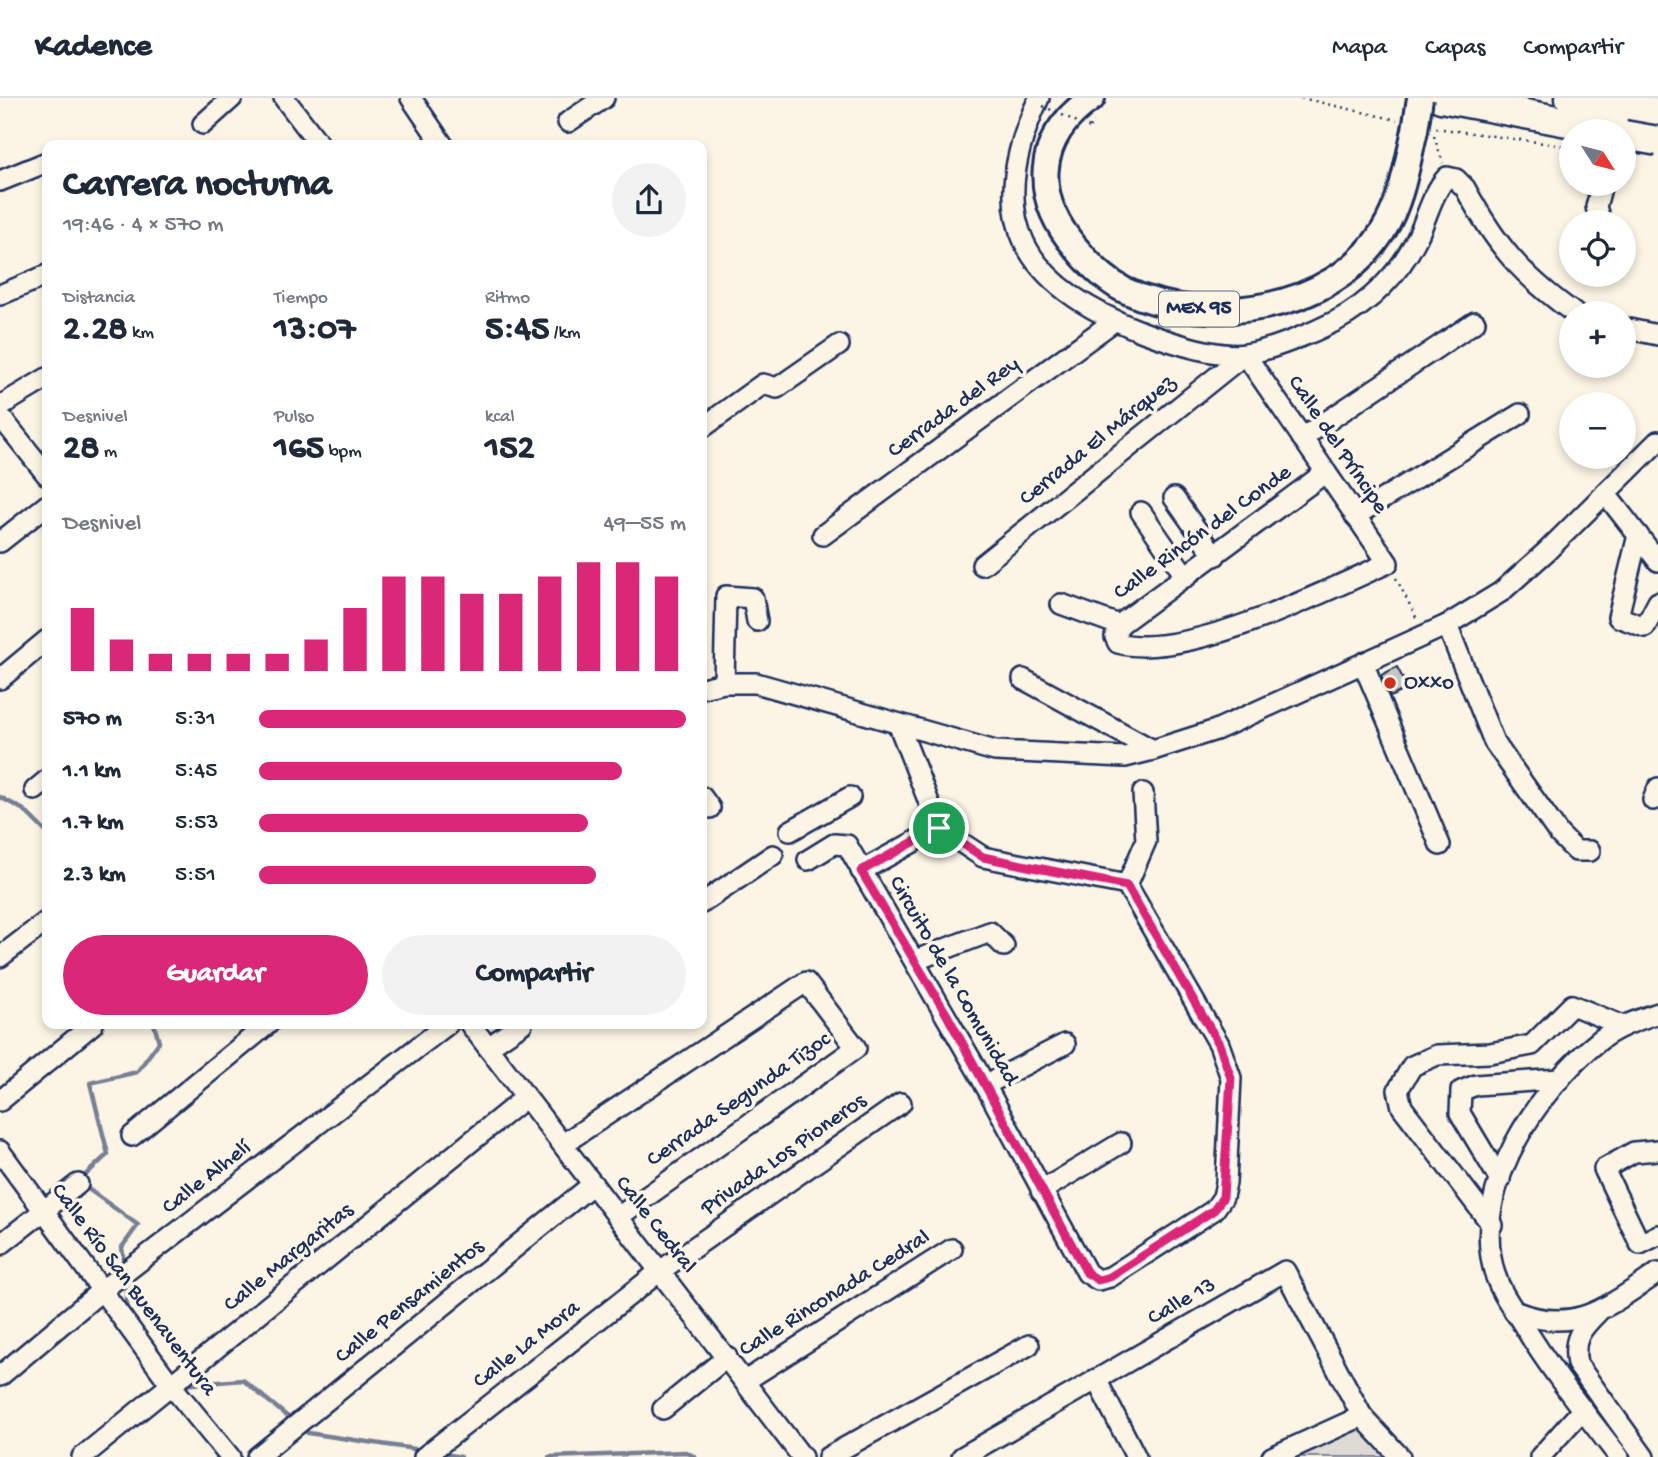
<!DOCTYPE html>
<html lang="es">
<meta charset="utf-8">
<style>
body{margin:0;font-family:"Gochi Hand",sans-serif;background:#f2f2f3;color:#1f2937;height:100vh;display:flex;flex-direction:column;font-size:26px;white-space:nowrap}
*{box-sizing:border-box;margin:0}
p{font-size:23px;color:#747a83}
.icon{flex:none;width:38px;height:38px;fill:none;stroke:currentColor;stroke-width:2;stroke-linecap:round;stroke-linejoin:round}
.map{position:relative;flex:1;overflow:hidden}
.side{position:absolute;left:42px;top:42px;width:665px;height:889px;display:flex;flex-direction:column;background:#fff;border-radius:14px;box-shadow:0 4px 10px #0003}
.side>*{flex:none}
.needle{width:46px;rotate:126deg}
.fabs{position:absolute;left:1559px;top:21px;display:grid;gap:14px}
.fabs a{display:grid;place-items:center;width:77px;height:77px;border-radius:50%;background:#fff;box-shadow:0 4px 10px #0003;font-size:35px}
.pin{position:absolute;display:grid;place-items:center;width:60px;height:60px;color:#fff;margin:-30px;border:4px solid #fff;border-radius:50%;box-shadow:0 2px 7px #0007}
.round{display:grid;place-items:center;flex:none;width:74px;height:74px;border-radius:37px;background:#f2f2f3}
.overview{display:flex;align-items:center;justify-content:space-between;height:119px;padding:0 21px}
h1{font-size:38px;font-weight:700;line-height:52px}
.figures{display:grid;grid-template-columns:repeat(3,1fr);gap:10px;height:119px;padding:7px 21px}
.figures div{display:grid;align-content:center}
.figures b{font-size:35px;font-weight:700}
.figures small{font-size:19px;font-weight:400}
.figures p{font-size:19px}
.chart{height:196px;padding:14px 21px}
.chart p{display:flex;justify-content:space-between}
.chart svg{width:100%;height:126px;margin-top:7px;stroke:#db2777;stroke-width:6}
.action{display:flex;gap:14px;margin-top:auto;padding:14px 21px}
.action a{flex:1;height:80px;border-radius:42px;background:#db2777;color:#fff;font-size:28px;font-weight:700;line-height:80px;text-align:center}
.action a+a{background:#f2f2f3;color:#1f2937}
ul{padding:0 21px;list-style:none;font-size:23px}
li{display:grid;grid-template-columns:112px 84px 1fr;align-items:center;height:52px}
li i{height:18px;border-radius:9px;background:#db2777}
header{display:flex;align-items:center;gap:42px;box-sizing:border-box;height:98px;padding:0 35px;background:#fff;border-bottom:2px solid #e0e1e3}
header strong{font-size:33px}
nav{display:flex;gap:38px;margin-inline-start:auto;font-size:24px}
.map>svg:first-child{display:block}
.green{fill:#dfdbd4;stroke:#7d8599;stroke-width:2}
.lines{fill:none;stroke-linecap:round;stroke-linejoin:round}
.stream{stroke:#767f94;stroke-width:4.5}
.building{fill:#c8c7c6;stroke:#1b2f5e;stroke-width:2}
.minor-casing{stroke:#1b2f5e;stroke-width:24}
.major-casing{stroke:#1b2f5e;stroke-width:30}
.highway-casing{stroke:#1b2f5e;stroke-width:33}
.path{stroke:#1b2f5e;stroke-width:2.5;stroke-dasharray:2 5;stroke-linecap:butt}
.minor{stroke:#fcf5e5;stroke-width:19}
.major{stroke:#fcf5e5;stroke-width:24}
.highway{stroke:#fcf5e5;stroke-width:28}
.major-bridge-casing{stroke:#1b2f5e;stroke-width:30;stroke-linecap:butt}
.highway-bridge-casing{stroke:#1b2f5e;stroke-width:33;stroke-linecap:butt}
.path-bridge{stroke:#1b2f5e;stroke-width:2.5;stroke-dasharray:2 5;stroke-linecap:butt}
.major-bridge{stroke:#fcf5e5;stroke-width:24}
.highway-bridge{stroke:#fcf5e5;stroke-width:28}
.route-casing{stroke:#fff;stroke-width:14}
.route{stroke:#db2777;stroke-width:9}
.poi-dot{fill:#c8321e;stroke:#fcf5e5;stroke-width:2.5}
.labels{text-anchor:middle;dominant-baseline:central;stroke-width:7;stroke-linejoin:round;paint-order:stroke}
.shield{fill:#fcf5e5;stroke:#5e6a86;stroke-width:2}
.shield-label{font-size:21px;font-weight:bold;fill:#1b2f5e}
.street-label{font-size:23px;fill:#1b2f5e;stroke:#fcf5e5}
.poi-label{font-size:23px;fill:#1b2f5e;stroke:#fcf5e5;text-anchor:start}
</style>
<header>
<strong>Kadence</strong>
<nav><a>Mapa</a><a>Capas</a><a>Compartir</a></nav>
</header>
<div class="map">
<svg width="1658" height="1359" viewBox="0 0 1658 1359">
<rect width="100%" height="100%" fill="#fcf5e5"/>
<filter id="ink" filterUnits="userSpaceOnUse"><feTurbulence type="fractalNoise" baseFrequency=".0143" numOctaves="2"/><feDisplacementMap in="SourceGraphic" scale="14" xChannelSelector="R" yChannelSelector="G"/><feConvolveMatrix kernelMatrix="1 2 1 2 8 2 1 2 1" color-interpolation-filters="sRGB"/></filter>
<g filter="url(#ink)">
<path class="green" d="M 1360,1325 L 1389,1359 L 1296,1359 Z"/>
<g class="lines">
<g class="stream">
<path d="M 0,699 L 24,712 L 47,735"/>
<path d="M 80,1082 L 108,1056 L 90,985 L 137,974 L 159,944 L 154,926"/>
<path d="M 84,1088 L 138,1127 L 122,1149 L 124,1168"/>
<path d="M 125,1181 L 127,1214"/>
<path d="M 181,1287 L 243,1282 L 294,1324"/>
<path d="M 301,1329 L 308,1335 L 421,1352"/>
<path d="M 440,1355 L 461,1359"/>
<path d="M 549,1359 L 686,1354 L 695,1359"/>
</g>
</g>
<path class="building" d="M 1397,569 L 1408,590 L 1390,599 L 1381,577 Z"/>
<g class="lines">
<defs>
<g id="minor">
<path d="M 284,0 L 320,47"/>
<path d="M 411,0 L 443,47"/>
<path d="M 1039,0 C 982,121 1023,188 1143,234 C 1170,244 1217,260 1246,256 C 1272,252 1312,235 1336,223 C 1370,205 1400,175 1417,140 C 1427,120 1432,95 1447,79 L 1456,81 L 1465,90 C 1496,147 1520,176 1574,215"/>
<path d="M 568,24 L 604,0"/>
<path d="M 203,26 L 232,0"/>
<path d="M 0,83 L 47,64"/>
<path d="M 1600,121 L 1596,109 L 1602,86"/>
<path d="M 0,197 L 47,177"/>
<path d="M 1624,230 L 1658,237"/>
<path d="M 0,308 L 47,280"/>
<path d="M 0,318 L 47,377"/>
<path d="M 702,330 L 763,286 L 777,290 L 839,247"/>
<path d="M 1302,340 L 1475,224"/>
<path d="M 1605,395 L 1658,463"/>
<path d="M 1174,400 L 1215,458"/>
<path d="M 1141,414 L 1186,479"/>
<path d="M 1355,418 L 1520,316"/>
<path d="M 823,437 L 1114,223"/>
<path d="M 1638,437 L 1618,519 L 1645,529 L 1658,504"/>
<path d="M 0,444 L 47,407"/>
<path d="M 982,467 L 1245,256 L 1388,465 C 1323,494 1187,563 1118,545 L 1115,539 L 1119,527 L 1326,374"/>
<path d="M 1061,506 L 1119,527"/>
<path d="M 1447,527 L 1494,644 L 1559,736 L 1576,753 L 1590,753"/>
<path d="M 1363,565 L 1440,747"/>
<path d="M 0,581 L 47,542"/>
<path d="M 1023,581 L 1153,652"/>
<path d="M 724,585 L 726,498 L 753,500 L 757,523"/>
<path d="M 702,590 L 724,585 L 756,585 L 995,653 L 1125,659 L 1153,652 L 1216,632 L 1447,527 L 1501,494 L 1547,453 L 1658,343"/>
<path d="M 899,628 L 939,730"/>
<path d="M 35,692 L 47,682"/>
<path d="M 702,699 L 710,710"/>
<path d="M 1653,702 L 1658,690"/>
<path d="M 790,733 L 850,699"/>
<path d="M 808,762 L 834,746 L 847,747 L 977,972 L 1087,1175 L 1098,1182 L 1110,1179 L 1214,1112 L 1223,1099 L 1226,1085 L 1231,980 L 1219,946 L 1127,787"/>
<path d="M 861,773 L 939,730 L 983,759 L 1127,787"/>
<path d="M 1127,787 L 1146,743 L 1143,695"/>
<path d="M 702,805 L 773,757"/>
<path d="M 0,859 L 47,823"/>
<path d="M 916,862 L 990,834 L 1004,848"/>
<path d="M 470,926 L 802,1359"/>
<path d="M 488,949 L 522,926"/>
<path d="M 985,987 L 1065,946"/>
<path d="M 0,1003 L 93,926"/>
<path d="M 132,1038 L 268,926"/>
<path d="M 563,1046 L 806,884 L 856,950 L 618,1119"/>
<path d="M 1658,1052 L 1634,1054 L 1604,1071 L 1640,1146 L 1658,1137"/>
<path d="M 0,1053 L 171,1287 L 230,1359"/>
<path d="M 1500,1082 L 1460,1015 L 1461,993 L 1476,987 L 1560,981"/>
<path d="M 1041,1093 L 1121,1045"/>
<path d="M 1492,1127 L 1402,1009 L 1398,992 L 1412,968 L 1437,957 L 1490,955 L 1532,947 L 1572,907 L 1623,928"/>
<path d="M 0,1147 L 78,1086"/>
<path d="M 1514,1213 C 1576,1238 1608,1208 1658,1175"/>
<path d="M 1598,1214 C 1581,1231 1572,1241 1577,1266 L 1644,1359"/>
<path d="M 0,1278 L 101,1193 L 448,926"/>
<path d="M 1096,1281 L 1136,1359"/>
<path d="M 745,1283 L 952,1151"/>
<path d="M 663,1311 L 727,1259"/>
<path d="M 82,1359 L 526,999"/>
<path d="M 257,1359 L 593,1086"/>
<path d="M 424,1359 L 660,1173 L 901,1005"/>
<path d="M 828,1359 L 1029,1247"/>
<path d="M 962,1359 L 1285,1173 L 1362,1318"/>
<path d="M 1272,1359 L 1362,1318 L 1400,1359"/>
<path d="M 1540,1359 L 1583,1311"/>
<path d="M 1619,1359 C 1584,1314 1548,1269 1519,1220 C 1509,1205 1499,1191 1494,1173 C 1471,1090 1538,991 1600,942 C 1617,929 1638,922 1658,915"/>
</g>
<path id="major" d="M 1092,0 C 1034,40 1032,99 1076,150 C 1090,167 1105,182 1124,192 C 1207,231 1332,215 1383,133 C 1402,103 1407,66 1415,32"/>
<g id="highway">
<path d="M 1441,0 L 1615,33"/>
<path d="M 1570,0 L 1658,15"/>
</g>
</defs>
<use href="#minor" class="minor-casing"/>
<use href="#major" class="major-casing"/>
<use href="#highway" class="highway-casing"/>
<g class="path">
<path d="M 1301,0 L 1397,22"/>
<path d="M 1090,30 L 1094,24"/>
<path d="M 1436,30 L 1572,49"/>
<path d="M 1434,38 L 1443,65"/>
<path d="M 1396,480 L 1417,521"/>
</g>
<use href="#minor" class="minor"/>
<use href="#major" class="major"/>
<use href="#highway" class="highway"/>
<defs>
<path id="major-bridge" d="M 1415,32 L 1420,0"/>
<path id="highway-bridge" d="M 1624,37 L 1658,43"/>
</defs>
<use href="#major-bridge" class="major-bridge-casing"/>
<use href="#highway-bridge" class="highway-bridge-casing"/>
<path class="path-bridge" d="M 1043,8 L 1090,30"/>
<use href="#major-bridge" class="major-bridge"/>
<use href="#highway-bridge" class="highway-bridge"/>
</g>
</g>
<g class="lines" filter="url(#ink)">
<defs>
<path id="route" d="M 939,730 L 983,759 L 1127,788 L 1219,946 L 1231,980 L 1223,1099 L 1214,1112 L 1110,1179 L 1098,1182 L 1087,1175 L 947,917 L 861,773 Z"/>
</defs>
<use href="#route" class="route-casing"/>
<use href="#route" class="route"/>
</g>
<circle class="poi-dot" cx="1390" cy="585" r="7"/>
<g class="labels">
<rect class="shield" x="1159" y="193.5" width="80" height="35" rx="5"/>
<g class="shield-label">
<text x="1199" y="211">MEX 95</text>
</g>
<g class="street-label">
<text transform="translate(954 310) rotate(-36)">Cerrada del Rey</text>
<text transform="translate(1098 343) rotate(-39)">Cerrada El Márquez</text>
<text transform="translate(1337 347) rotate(56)">Calle del Príncipe</text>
<text transform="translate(1203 435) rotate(-36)">Calle Rincón del Conde</text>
<text transform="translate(953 883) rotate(60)">Circuito de la Comunidad</text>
<text transform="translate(739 1002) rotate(-35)">Cerrada Segunda Tizoc</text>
<text transform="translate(784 1057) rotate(-35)">Privada Los Pioneros</text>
<text transform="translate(207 1080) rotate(-38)">Calle Alhelí</text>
<text transform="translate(655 1127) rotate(52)">Calle Cedral</text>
<text transform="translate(289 1160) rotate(-39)">Calle Margaritas</text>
<text transform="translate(133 1192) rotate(53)">Calle Río San Buenaventura</text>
<text transform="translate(835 1196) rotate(-32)">Calle Rinconada Cedral</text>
<text transform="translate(410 1204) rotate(-39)">Calle Pensamientos</text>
<text transform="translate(1182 1204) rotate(-30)">Calle 13</text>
<text transform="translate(527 1247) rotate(-38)">Calle La Mora</text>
</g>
<g class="poi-label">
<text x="1404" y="585">Oxxo</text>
</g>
</g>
</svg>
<div class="fabs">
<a><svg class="needle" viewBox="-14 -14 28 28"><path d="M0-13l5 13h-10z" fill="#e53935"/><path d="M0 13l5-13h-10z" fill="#747a83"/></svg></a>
<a><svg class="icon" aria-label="locate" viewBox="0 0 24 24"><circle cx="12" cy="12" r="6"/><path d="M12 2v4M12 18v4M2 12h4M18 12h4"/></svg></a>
<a>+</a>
<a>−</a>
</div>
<div class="pin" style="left:939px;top:730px;background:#1e9e55"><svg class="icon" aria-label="arrive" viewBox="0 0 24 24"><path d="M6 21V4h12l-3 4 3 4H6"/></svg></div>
<section class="side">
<div class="overview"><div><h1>Carrera nocturna</h1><p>19:46 · 4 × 570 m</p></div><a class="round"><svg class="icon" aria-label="share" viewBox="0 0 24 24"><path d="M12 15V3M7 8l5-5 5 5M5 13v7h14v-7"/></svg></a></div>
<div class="figures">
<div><p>Distancia</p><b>2.28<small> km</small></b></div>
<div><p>Tiempo</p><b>13:07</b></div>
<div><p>Ritmo</p><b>5:45<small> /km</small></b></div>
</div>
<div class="figures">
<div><p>Desnivel</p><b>28<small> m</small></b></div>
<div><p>Pulso</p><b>165<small> bpm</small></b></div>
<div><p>kcal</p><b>152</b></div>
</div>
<div class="chart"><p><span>Desnivel</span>49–55 m</p>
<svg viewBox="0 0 160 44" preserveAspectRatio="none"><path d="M5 44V22M15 44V33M25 44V38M35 44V38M45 44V38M55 44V38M65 44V33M75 44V22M85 44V11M95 44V11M105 44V17M115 44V17M125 44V11M135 44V6M145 44V6M155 44V11"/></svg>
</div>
<ul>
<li><b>570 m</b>5:31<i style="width:100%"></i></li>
<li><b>1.1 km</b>5:45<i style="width:85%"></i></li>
<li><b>1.7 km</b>5:53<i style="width:77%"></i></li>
<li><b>2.3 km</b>5:51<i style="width:79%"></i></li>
</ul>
<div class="action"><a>Guardar</a><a>Compartir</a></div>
</section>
</div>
